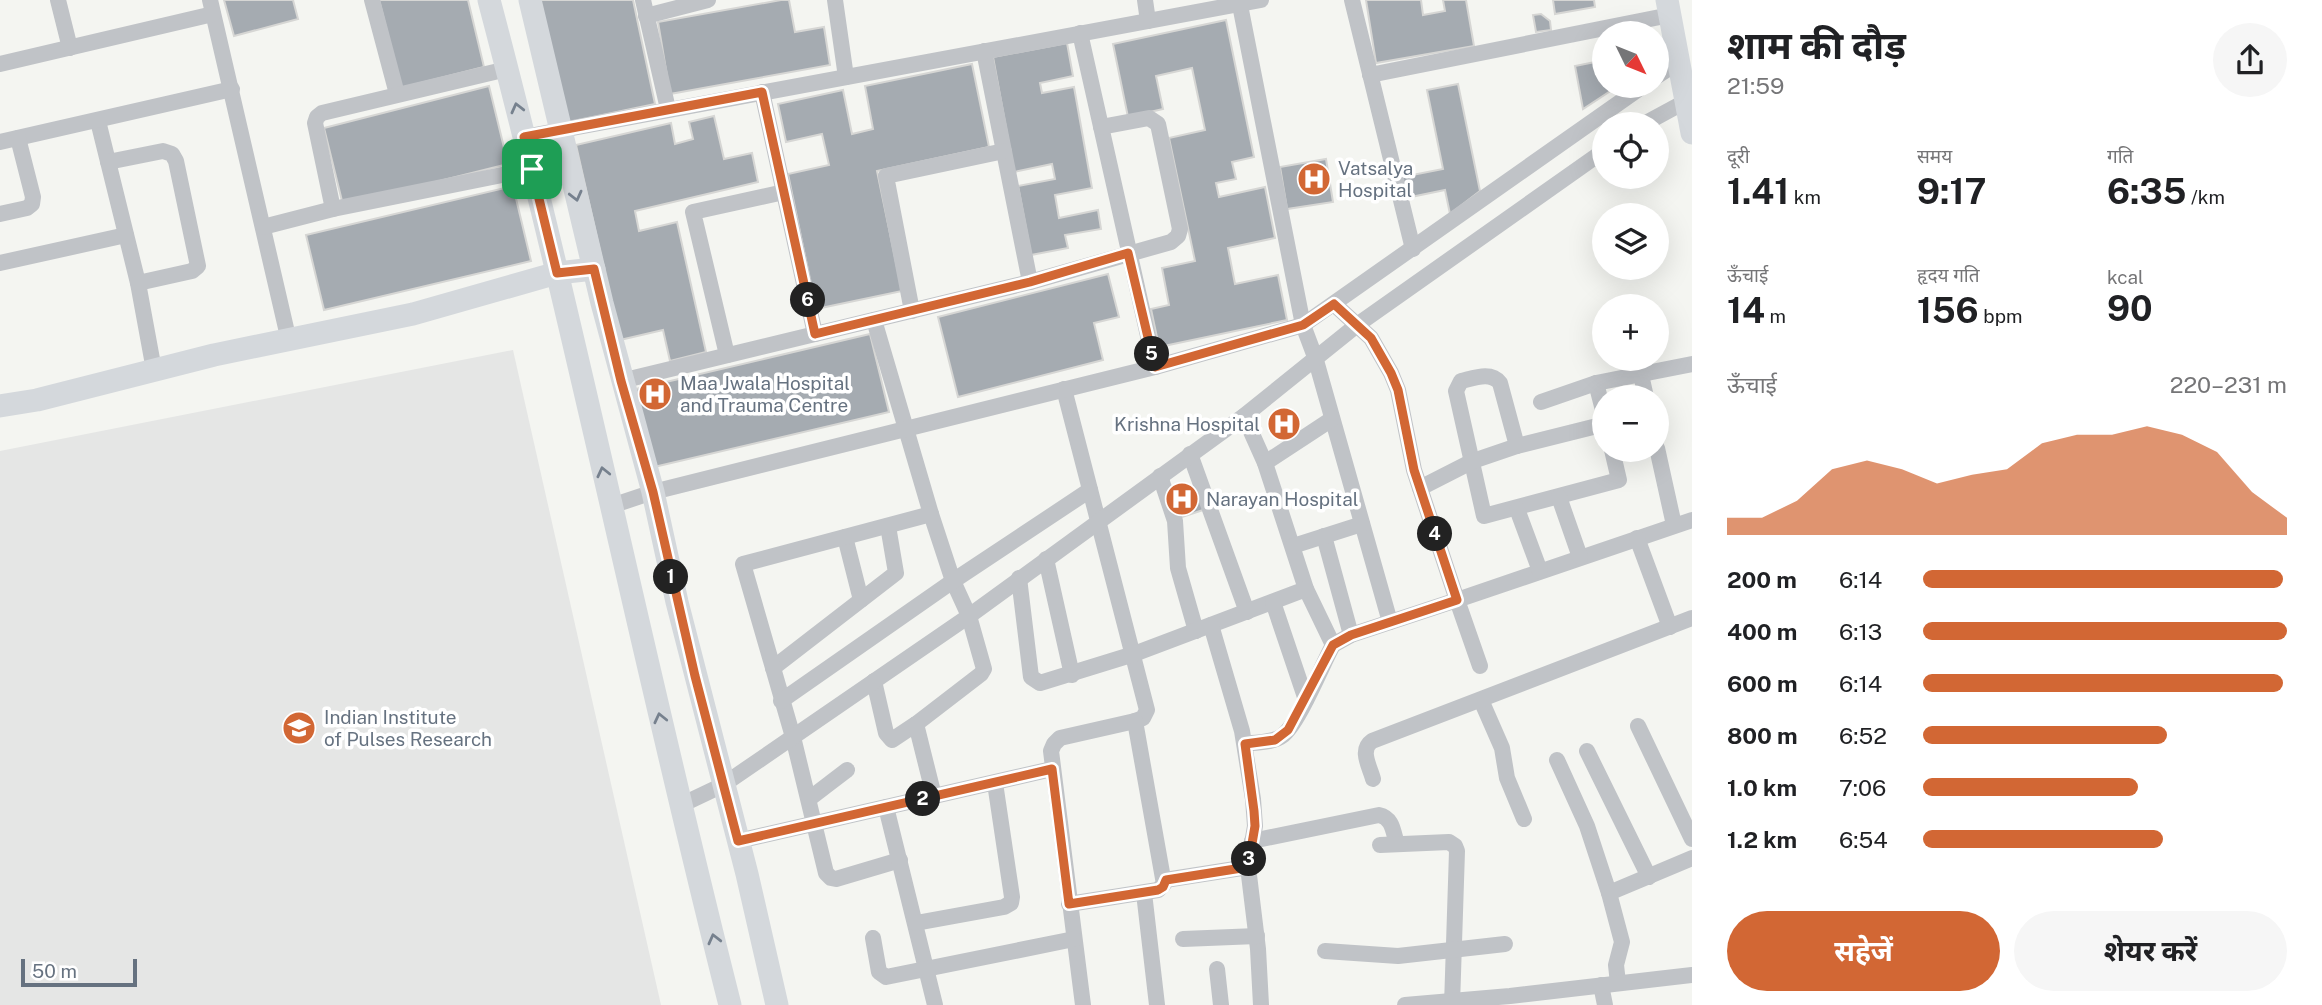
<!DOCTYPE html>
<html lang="hi">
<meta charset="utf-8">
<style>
body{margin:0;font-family:"Public Sans","Noto Sans Devanagari",sans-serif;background:#f6f6f6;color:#202124;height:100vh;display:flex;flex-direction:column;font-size:26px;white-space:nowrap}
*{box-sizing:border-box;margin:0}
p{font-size:23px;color:#757577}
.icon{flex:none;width:38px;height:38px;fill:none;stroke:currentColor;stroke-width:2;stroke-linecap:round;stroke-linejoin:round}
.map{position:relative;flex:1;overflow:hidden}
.panel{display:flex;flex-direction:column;background:#fff;width:630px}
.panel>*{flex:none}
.needle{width:46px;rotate:133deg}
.tools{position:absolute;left:1592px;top:21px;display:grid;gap:14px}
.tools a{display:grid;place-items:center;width:77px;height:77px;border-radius:50%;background:#fff;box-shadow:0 7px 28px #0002;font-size:35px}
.scale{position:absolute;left:21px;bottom:18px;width:116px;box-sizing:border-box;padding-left:7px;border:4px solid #667280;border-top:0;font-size:19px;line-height:24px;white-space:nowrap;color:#667280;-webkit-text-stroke:5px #fff;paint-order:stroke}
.pin{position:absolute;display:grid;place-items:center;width:60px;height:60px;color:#fff;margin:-30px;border-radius:14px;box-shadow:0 4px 10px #0006}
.km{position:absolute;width:35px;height:35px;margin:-18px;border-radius:50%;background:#222;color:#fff;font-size:19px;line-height:35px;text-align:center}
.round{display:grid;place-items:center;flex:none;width:74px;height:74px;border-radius:37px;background:#f6f6f6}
.overview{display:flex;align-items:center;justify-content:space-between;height:119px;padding:0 35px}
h1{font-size:38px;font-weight:700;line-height:52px}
.metrics{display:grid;grid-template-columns:repeat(3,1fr);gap:10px;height:119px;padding:7px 35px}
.metrics div{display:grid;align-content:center}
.metrics b{font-size:35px;font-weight:700}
.metrics small{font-size:19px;font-weight:400}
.metrics p{font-size:19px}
.chart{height:196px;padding:14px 35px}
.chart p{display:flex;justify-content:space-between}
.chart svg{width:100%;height:126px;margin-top:7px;fill:#d26734;opacity:.7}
.button{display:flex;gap:14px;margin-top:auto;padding:14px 35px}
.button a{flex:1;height:80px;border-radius:42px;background:#d26734;color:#fff;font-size:28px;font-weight:700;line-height:80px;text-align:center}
.button a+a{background:#f6f6f6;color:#202124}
ul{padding:0 35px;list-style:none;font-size:23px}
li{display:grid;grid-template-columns:112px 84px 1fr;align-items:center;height:52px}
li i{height:18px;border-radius:9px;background:#d26734}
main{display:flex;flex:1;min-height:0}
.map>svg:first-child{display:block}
.built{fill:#e5e6e5}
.building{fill:#a5abb1;stroke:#d6d6d4;stroke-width:2}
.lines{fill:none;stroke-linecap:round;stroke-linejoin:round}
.street{stroke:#c0c3c7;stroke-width:16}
.secondary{stroke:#d4d8dc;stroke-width:23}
.oneway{stroke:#76818e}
.route-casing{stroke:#fff;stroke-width:14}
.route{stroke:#d26734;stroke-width:9}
.labels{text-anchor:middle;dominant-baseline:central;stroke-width:7;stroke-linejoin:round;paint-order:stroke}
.poi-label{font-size:19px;fill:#667280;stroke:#fff;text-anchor:start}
</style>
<main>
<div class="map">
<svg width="1692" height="1005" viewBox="0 0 1692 1005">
<rect width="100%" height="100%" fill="#f4f5f1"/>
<path class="built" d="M 513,350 L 661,1005 L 0,1005 L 0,451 Z"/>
<g class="building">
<path d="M 224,0 L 293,0 L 298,19 L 234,36 Z"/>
<path d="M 379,0 L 468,0 L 484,67 L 401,88 Z"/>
<path d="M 539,0 L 633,0 L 655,104 L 564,123 Z"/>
<path d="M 781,0 L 789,0 L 795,32 L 824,27 L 830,65 L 670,94 L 658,22 Z"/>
<path d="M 1366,0 L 1421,0 L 1423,15 L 1445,11 L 1443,0 L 1466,0 L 1474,46 L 1376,63 Z"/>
<path d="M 1553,0 L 1594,0 L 1595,7 L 1555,14 Z"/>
<path d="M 1541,14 L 1550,21 L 1551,30 L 1536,32 L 1533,15 Z"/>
<path d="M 1226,20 L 1254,157 L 1232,162 L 1236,179 L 1216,183 L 1219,197 L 1265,187 L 1275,238 L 1228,248 L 1235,284 L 1278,275 L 1287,320 L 1159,347 L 1151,309 L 1169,305 L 1162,268 L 1195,261 L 1169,138 L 1205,130 L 1192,68 L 1156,76 L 1163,109 L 1128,117 L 1113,44 Z"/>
<path d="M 1067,43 L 1073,76 L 1040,83 L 1042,93 L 1074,87 L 1092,188 L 1055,195 L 1059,218 L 1098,210 L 1101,229 L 1065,235 L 1068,248 L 1031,255 L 1018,186 L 1055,179 L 1052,164 L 1014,172 L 993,57 Z"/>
<path d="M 1605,60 L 1605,86 L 1618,86 L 1583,109 L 1575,66 Z"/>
<path d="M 972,64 L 989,147 L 877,171 L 902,291 L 816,309 L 788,174 L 829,165 L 822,134 L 786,142 L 778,104 L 843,90 L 852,134 L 873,129 L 865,86 Z"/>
<path d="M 1458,84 L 1480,191 L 1450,214 L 1445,190 L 1406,198 L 1402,177 L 1443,169 L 1427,90 Z"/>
<path d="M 489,86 L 508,164 L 343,205 L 324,128 Z"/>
<path d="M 714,116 L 724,159 L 752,153 L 758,182 L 635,211 L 639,231 L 677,222 L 706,352 L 670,361 L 663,330 L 620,340 L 576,145 L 671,123 L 675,144 L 693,139 L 689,122 Z"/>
<path d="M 1326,159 L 1333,202 L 1287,209 L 1280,167 Z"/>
<path d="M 513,186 L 531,261 L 324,310 L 306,235 Z"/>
<path d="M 1108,274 L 1119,317 L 1094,323 L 1103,360 L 958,397 L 938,317 Z"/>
<path d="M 870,334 L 889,412 L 654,467 L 636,389 Z"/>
<path d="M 1283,415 L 1293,429 L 1284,436 L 1274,422 Z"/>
<path d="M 1201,491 L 1206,509 L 1179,518 L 1173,500 Z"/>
</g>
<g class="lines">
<g class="street">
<path d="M 58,0 L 70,48"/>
<path d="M 210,0 L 289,341"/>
<path d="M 372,0 L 397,94"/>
<path d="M 643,0 L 668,109"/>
<path d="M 835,0 L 846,77"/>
<path d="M 1145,0 L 1148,21"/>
<path d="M 1239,0 L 1303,325 L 1315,357 L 1390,622"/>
<path d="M 1352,0 L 1413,249"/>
<path d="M 646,16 L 708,0"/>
<path d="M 1080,33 L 1155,367"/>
<path d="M 984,51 L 1030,282"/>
<path d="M 0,64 L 213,14"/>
<path d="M 1370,75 L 1670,15"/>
<path d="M 1657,76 L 1680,61"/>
<path d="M 762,92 L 815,334"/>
<path d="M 98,121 L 138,283 L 154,370"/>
<path d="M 1644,124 L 1692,98"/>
<path d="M 524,137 L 1261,0"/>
<path d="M 0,142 L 232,89"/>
<path d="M 108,162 L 163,151 L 172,154 L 176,161 L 198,266 L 192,271 L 138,283"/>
<path d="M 333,209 L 315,123 L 317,117 L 322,113 L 507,69"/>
<path d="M 0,214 L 27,208 L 32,204 L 33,197 L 18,138"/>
<path d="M 263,227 L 333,209 L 532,169"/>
<path d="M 0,263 L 126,235"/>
<path d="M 1334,304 L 1371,338 L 1391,373 L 1398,390 L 1414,470 L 1457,600 L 1692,520"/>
<path d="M 912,311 L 886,176 L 1004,151"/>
<path d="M 874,320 L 931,514"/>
<path d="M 727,355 L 693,212 L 784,192"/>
<path d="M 1641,375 L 1646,397"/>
<path d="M 621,381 L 1030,282 L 1171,242 L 1178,236 L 1180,229 L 1158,124 L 1149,118 L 1101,127"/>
<path d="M 1596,383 L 1605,418"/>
<path d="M 1064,389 L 1147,710 L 1143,718 L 1135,721 L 1060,738 L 1054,744 L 1051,751 L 1083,1005"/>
<path d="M 1541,402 L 1596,383 L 1692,364"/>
<path d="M 1244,416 L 1265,463 L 1306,589 L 1333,645 L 1351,635 L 1457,600 L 1480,666"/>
<path d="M 1517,446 L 1500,383 C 1491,371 1474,378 1461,381 L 1456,391 L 1484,516 L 1619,480 L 1612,450"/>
<path d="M 1657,448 L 1674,525"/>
<path d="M 1190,454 L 1247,612"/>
<path d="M 1265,463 L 1332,419"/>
<path d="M 1160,476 L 1175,521 L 1178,568 L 1196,631"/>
<path d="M 1420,488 L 1473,461 L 1517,446 L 1605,424"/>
<path d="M 1559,497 L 1580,557"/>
<path d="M 611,506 L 653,492 L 1155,367 L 1303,325 L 1643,86"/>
<path d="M 1517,509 L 1540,571"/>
<path d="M 1324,536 L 1351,635"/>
<path d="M 845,537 L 861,600"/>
<path d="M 1637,538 L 1670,627"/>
<path d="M 1293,546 L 1362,524"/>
<path d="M 1046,559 L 1072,675"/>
<path d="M 1019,578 L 1031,677 L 1040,683 L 1134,654 L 1306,589"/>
<path d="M 1273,602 L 1306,700"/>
<path d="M 1211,625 L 1242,731 L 1253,799 L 1255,826 L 1248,867 L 1258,949 L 1261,1005"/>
<path d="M 773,668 L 896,573 L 888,526"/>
<path d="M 874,681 L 886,733 L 892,740 L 916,724 L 981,674 L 984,669 L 969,616 L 953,581 L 931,514 L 743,564 L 793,737 L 826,873 L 831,878 L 836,879 L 900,860"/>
<path d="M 1481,700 L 1502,748 L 1507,778 L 1524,819"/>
<path d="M 781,701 L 953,581 L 1090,490"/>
<path d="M 916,724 L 934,796"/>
<path d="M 1638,726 L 1692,839"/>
<path d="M 1245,744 C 1256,742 1273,743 1282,736 C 1298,725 1322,665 1333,645"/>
<path d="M 1587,751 L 1649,877"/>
<path d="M 1557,760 L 1587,826 L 1609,893 L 1622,942 L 1616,965 L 1618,983"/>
<path d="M 1373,779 C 1370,767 1359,750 1372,741 L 1692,618"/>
<path d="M 809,799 L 847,770"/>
<path d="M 681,805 L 723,785 L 969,616 L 1244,416 L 1357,325 L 1605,150"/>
<path d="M 886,807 L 935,1005"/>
<path d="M 738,841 L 1052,769"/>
<path d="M 1252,841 L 1379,815 C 1393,818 1393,832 1397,844"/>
<path d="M 1380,845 L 1449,842 L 1455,846 L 1457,851 L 1452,1005"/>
<path d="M 1165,880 L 1248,867"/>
<path d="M 1144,893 L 1157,1005"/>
<path d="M 1609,893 L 1692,858"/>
<path d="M 1069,904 L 1158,890 L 1164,884 L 1135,721"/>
<path d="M 916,923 L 1004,907 L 1011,903 L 1012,897 L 995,783"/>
<path d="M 873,938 L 879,972 L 886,977 L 1074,939"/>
<path d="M 1183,939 L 1257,936"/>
<path d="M 1325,951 L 1398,956 L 1505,944"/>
<path d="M 1217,969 L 1221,1005"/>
<path d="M 1601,985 L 1605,1005"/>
<path d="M 1405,1005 L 1510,996 L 1692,975"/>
</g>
<g class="secondary">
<path d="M 489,0 C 577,333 645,671 730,1005"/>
<path d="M 530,0 L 602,303 L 653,492 L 677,602 L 747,874 L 777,1005"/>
<path d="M 1667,0 L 1692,133"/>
<path d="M 0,406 L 37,400 L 214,355 L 413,314 L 557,273 L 594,269"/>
</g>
</g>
<defs><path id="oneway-chevron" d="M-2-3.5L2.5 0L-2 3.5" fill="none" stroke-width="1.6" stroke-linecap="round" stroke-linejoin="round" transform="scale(1.75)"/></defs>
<g class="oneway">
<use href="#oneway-chevron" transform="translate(517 108) rotate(-104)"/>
<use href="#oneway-chevron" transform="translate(576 196) rotate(76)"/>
<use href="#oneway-chevron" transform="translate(603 472) rotate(-103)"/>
<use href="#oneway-chevron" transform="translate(660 718) rotate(-103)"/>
<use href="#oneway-chevron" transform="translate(714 939) rotate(-104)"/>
</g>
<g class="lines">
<defs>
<path id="route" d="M 762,92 L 815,334 L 1030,282 L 1128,253 L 1155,367 L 1303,325 L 1334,304 L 1371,338 L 1391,373 L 1398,390 L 1414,470 L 1457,600 L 1351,635 L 1333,645 L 1288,730 L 1275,740 L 1245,744 L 1254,811 L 1255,826 L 1248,867 L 1166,880 L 1163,887 L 1158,890 L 1069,904 L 1052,769 L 738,841 L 695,676 L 653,492 L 621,381 L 594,269 L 557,273 L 524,137 Z"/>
</defs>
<use href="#route" class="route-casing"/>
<use href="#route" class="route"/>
</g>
<defs>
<symbol id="hospital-disc" viewBox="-11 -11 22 22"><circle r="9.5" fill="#d26734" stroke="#fff"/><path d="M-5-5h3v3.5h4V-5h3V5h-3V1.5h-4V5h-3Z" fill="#fff"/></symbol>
<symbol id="university-disc" viewBox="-11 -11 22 22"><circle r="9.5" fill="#d26734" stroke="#fff"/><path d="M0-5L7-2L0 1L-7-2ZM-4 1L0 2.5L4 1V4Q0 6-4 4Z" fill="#fff"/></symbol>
</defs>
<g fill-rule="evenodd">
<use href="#hospital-disc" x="1295" y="160" width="38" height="38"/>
<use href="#hospital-disc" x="636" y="375" width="38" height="38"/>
<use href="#hospital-disc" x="1265" y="405" width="38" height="38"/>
<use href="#hospital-disc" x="1163" y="480" width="38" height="38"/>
<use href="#university-disc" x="280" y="709" width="38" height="38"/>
</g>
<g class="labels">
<g class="poi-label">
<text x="1338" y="168">Vatsalya<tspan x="1338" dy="22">Hospital</tspan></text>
<text x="680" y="383">Maa Jwala Hospital<tspan x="680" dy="22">and Trauma Centre</tspan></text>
<text x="1260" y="424" text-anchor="end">Krishna Hospital</text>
<text x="1206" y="499">Narayan Hospital</text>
<text x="324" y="717">Indian Institute<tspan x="324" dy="22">of Pulses Research</tspan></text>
</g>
</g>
</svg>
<div class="tools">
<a><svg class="needle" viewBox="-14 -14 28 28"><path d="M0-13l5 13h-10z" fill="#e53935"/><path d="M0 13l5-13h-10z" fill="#757577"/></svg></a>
<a><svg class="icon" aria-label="locate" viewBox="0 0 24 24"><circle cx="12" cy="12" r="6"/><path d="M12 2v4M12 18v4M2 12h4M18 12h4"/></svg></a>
<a><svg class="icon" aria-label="layers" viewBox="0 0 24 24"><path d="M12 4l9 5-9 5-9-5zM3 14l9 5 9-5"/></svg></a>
<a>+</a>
<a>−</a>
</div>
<div class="scale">50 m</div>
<div class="pin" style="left:532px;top:169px;background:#1e9e55"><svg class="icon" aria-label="arrive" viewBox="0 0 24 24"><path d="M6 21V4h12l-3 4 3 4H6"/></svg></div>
<b class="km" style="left:671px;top:577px">1</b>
<b class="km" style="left:923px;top:799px">2</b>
<b class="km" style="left:1249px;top:859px">3</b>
<b class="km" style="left:1435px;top:534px">4</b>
<b class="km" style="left:1152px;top:354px">5</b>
<b class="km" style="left:808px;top:300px">6</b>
</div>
<section class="panel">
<div class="overview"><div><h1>शाम की दौड़</h1><p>21:59</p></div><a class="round"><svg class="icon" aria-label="share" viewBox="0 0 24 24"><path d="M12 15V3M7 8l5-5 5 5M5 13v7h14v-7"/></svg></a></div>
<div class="metrics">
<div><p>दूरी</p><b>1.41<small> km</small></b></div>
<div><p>समय</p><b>9:17</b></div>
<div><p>गति</p><b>6:35<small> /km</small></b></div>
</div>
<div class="metrics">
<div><p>ऊँचाई</p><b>14<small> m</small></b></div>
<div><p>हृदय गति</p><b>156<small> bpm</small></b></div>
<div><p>kcal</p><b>90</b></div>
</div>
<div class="chart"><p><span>ऊँचाई</span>220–231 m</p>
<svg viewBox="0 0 160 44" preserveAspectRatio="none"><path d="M0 44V38L10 38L20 32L30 21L40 18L50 21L60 26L70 23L80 21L90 12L100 9L110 9L120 6L130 9L140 15L150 29L160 38V44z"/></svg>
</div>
<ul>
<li><b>200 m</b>6:14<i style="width:99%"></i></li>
<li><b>400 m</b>6:13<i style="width:100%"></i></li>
<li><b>600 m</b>6:14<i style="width:99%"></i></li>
<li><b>800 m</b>6:52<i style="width:67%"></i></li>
<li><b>1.0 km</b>7:06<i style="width:59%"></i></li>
<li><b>1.2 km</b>6:54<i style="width:66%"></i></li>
</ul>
<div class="button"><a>सहेजें</a><a>शेयर करें</a></div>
</section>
</main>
